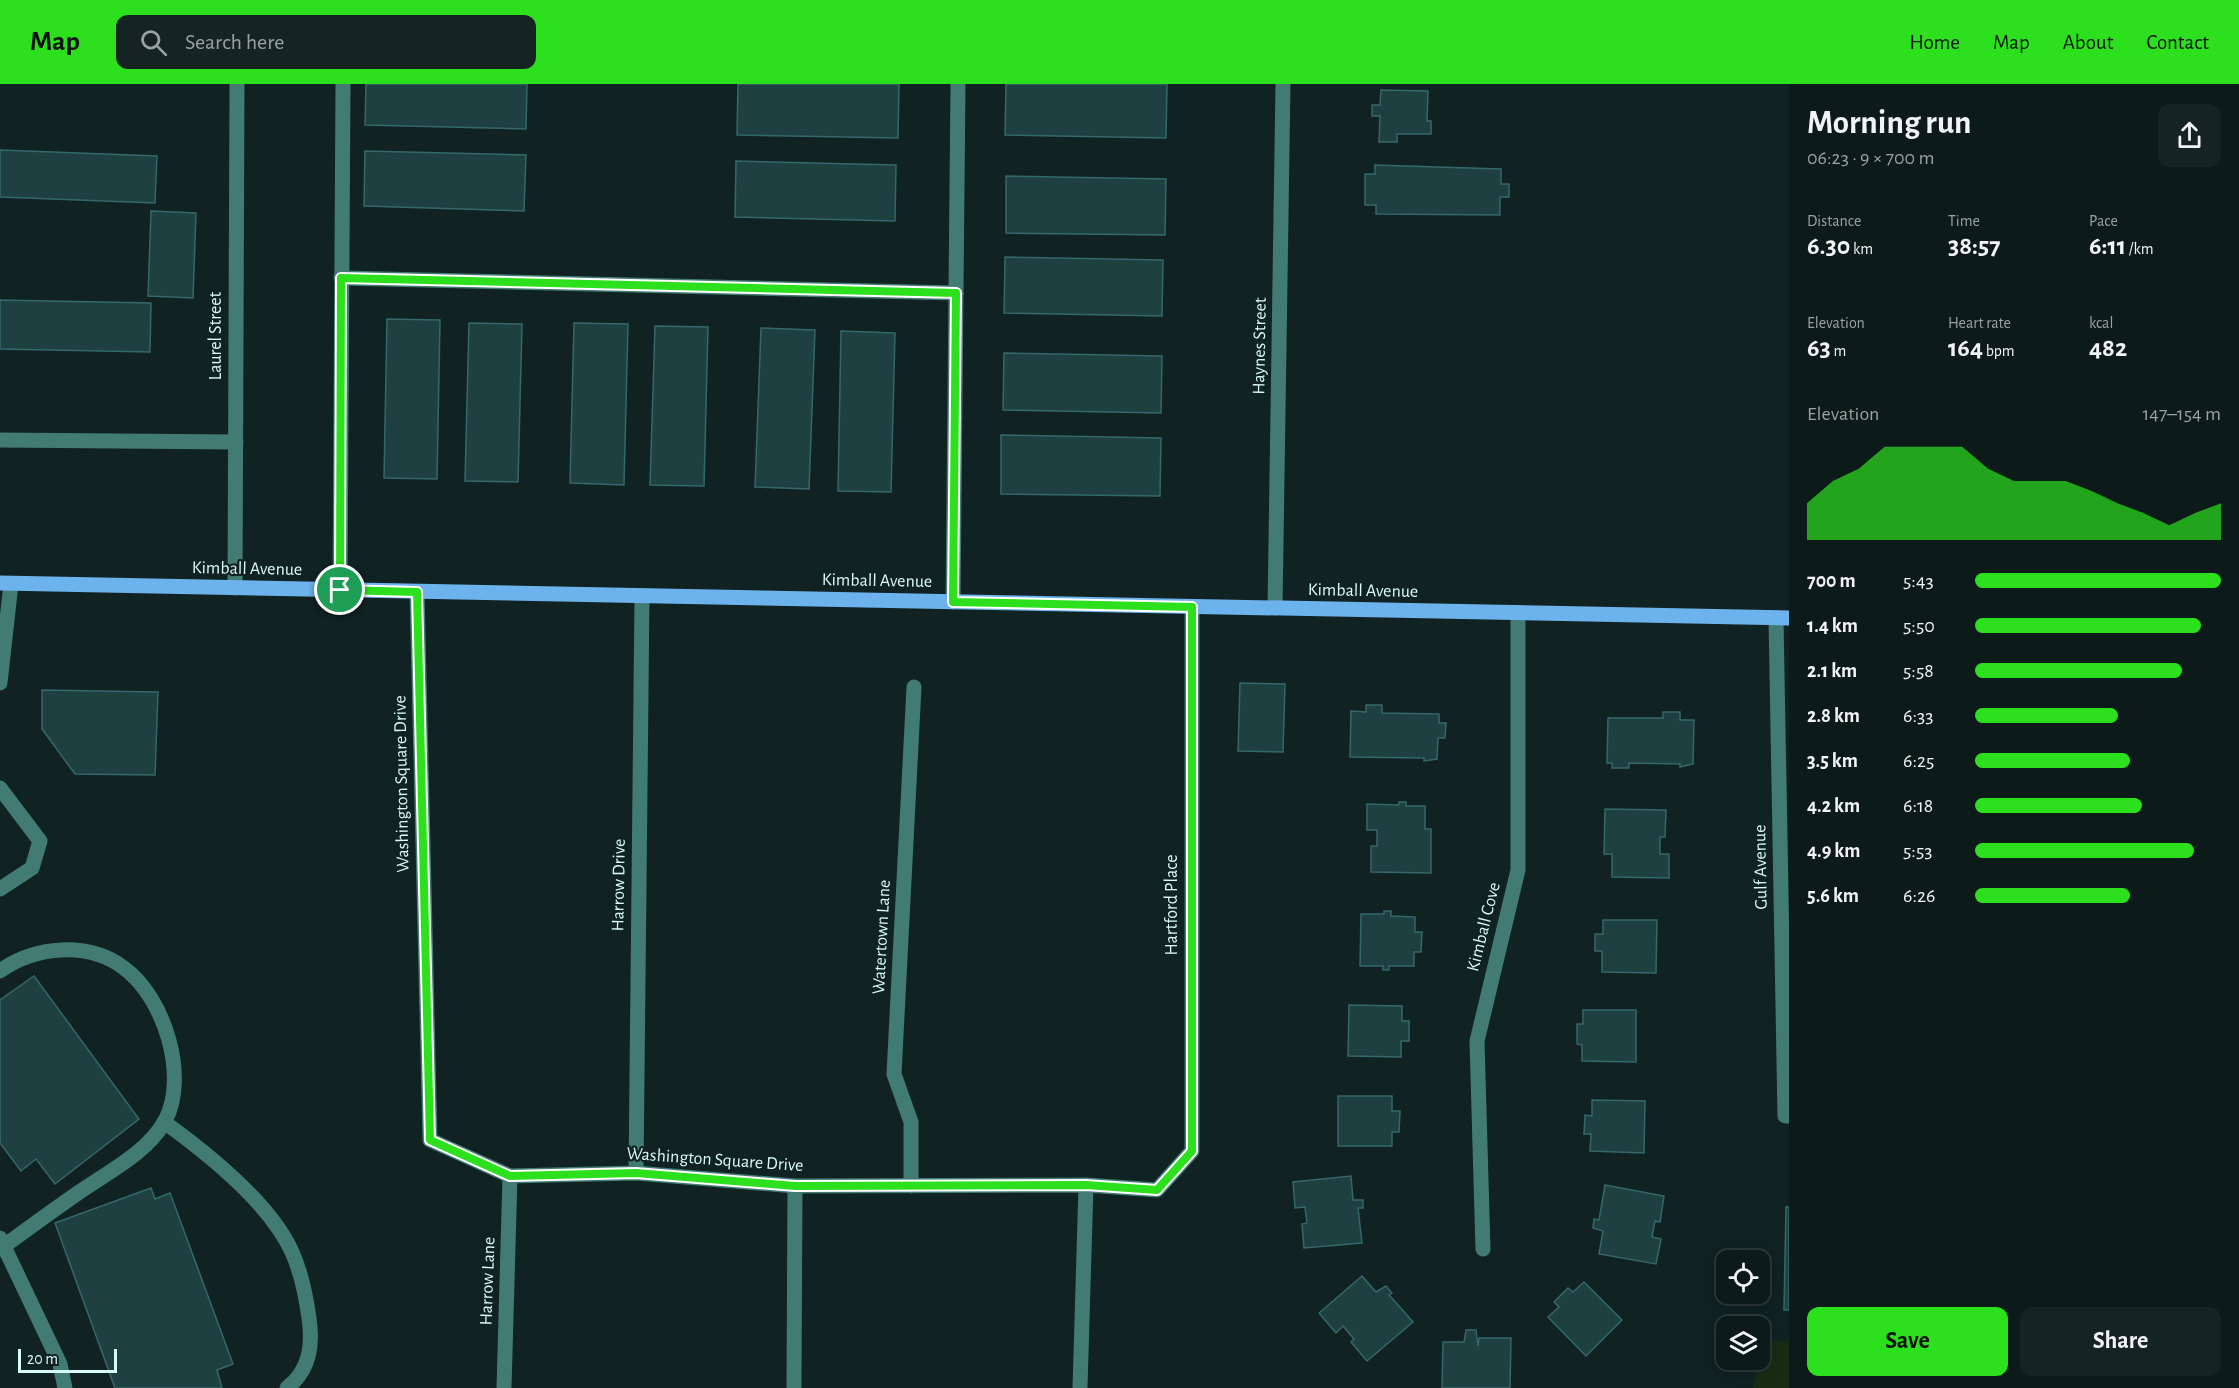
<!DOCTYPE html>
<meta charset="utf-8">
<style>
body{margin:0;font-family:"Alegreya Sans",sans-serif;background:#162323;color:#f1f3f6;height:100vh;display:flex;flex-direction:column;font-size:22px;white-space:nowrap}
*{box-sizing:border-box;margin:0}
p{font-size:20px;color:#9aa1a2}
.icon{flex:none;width:33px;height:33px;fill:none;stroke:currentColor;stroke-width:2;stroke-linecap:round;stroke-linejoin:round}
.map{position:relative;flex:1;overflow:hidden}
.details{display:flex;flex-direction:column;background:#0d1a1a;width:450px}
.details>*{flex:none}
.controls{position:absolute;left:1716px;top:1166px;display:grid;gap:12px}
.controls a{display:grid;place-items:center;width:54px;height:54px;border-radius:12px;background:#0d1a1a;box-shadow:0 3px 15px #0003,0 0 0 2px #2d3839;font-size:30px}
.scale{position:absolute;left:18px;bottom:15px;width:99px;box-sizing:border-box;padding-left:6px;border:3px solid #d7faf8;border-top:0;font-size:16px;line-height:21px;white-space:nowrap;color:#d7faf8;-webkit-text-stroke:4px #122;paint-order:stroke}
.pin{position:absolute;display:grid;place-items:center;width:51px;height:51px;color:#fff;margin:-26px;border:3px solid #fff;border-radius:50%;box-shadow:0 2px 6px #0007}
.round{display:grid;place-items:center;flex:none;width:63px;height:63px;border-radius:12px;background:#162323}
.overview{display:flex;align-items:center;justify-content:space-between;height:102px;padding:0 18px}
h1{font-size:33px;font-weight:700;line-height:45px}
.figures{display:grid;grid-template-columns:repeat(3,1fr);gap:9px;height:102px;padding:6px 18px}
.figures div{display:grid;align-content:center}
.figures b{font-size:26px;font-weight:700}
.figures small{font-size:16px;font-weight:400}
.figures p{font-size:16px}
.chart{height:168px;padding:12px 18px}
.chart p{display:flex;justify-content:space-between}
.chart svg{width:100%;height:108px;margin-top:6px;fill:#2ce01d;opacity:.7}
.cta{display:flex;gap:12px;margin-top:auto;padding:12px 18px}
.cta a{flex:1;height:69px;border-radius:12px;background:#2ce01d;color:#111;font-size:24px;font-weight:700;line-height:69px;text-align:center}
.cta a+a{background:#162323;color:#f1f3f6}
ul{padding:0 18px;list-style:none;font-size:20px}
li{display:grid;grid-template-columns:96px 72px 1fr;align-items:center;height:45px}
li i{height:15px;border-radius:8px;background:#2ce01d}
header{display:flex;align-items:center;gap:36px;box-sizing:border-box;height:84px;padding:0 30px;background:#2ce01d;color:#111}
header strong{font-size:28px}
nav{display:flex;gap:33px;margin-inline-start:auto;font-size:21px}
.search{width:420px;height:54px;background:#162323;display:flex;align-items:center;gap:15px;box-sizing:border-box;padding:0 21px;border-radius:12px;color:#9aa1a2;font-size:22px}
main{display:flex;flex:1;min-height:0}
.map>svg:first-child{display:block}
.green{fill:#192b15}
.building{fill:#1f4041;stroke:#34686a;stroke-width:1.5}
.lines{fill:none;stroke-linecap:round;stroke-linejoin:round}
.minor{stroke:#427b73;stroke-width:15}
.major{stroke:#6cb2ec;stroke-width:15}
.route-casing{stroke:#fff;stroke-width:12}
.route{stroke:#2ce01d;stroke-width:8}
.labels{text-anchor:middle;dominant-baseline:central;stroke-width:4.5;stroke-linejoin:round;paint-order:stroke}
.street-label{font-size:18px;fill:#d7faf8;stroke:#122}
</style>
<header>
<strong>Map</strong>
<div class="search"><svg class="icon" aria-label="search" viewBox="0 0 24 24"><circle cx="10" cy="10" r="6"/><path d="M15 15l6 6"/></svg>Search here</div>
<nav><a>Home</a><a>Map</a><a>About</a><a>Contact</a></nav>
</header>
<main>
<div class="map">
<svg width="1789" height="1304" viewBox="0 0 1789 1304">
<rect width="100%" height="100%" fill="#122"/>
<path class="green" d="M 1789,1256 L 1789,1304 L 1753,1304 L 1761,1258 Z"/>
<g class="building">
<path d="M 366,0 L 527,0 L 526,45 L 365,41 Z"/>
<path d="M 738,0 L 899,0 L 898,54 L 737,51 Z"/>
<path d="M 1006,0 L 1167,0 L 1166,54 L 1005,51 Z"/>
<path d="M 1381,6 L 1428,7 L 1427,37 L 1431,37 L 1431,50 L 1397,50 L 1397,58 L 1379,58 L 1380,32 L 1372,32 L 1372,21 L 1380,21 Z"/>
<path d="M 0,66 L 157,72 L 155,119 L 0,113 Z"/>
<path d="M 365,67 L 526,71 L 524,127 L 364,122 Z"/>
<path d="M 736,77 L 896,81 L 895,137 L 735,133 Z"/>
<path d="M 1375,81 L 1501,85 L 1501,100 L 1509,100 L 1509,113 L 1500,113 L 1500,131 L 1376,130 L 1376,121 L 1365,121 L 1365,90 L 1375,90 Z"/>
<path d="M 1006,92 L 1166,95 L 1165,151 L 1006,149 Z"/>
<path d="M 151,127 L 196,129 L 193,214 L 148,212 Z"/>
<path d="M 1005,173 L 1163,176 L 1162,232 L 1004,229 Z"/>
<path d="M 0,216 L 151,219 L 150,268 L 0,265 Z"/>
<path d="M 387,235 L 440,236 L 437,395 L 384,394 Z"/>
<path d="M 469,239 L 522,240 L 518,398 L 465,397 Z"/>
<path d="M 574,239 L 628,240 L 624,401 L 570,399 Z"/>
<path d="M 655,242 L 708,243 L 704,402 L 650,401 Z"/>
<path d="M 761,244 L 815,246 L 809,405 L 755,403 Z"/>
<path d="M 841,247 L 895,249 L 891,408 L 838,407 Z"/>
<path d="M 1004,269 L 1162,272 L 1161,329 L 1003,326 Z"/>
<path d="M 1001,351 L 1161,354 L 1160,412 L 1001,410 Z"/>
<path d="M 1240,599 L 1285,600 L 1283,668 L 1238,667 Z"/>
<path d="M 42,606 L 158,608 L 155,691 L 75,690 L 42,645 Z"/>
<path d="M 1366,621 L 1382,621 L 1382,629 L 1439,630 L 1439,639 L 1446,639 L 1445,654 L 1438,654 L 1437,675 L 1424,677 L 1424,674 L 1350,673 L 1351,627 L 1366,628 Z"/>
<path d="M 1663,628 L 1680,628 L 1680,636 L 1694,636 L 1693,680 L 1680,683 L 1680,680 L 1629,679 L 1629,684 L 1612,684 L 1612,679 L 1607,679 L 1608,634 L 1663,634 Z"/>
<path d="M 1399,718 L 1406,718 L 1406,722 L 1425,722 L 1425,745 L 1431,745 L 1431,789 L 1371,788 L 1371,762 L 1377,762 L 1377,746 L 1367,746 L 1367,720 L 1399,721 Z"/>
<path d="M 1605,725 L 1666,726 L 1665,753 L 1660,753 L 1660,770 L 1669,770 L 1669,794 L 1612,793 L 1612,770 L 1604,770 Z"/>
<path d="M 1384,827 L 1391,827 L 1391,832 L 1415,833 L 1415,848 L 1422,848 L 1421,868 L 1414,868 L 1414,882 L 1389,882 L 1389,886 L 1383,886 L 1383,882 L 1360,882 L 1361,830 L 1384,830 Z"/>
<path d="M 1603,836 L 1657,836 L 1656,889 L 1602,888 L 1602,867 L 1595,867 L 1595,850 L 1603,850 Z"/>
<path d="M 34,892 L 139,1035 L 55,1100 L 36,1075 L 21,1087 L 0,1059 L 0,916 Z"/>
<path d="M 1349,921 L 1402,922 L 1402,937 L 1409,937 L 1409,957 L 1401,957 L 1401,973 L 1348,972 Z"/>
<path d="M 1583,926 L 1636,926 L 1636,978 L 1582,977 L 1582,961 L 1577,960 L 1577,940 L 1583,940 Z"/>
<path d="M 1338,1012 L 1392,1012 L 1392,1027 L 1400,1027 L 1399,1048 L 1392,1048 L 1392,1062 L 1338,1062 Z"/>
<path d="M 1592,1016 L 1645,1017 L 1644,1069 L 1590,1067 L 1591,1050 L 1584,1050 L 1585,1031 L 1592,1032 Z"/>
<path d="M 1351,1092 L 1353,1116 L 1363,1116 L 1363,1124 L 1358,1124 L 1362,1159 L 1304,1164 L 1302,1140 L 1307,1139 L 1305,1123 L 1295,1124 L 1293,1098 Z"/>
<path d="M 1605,1101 L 1664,1112 L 1660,1138 L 1655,1137 L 1652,1153 L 1661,1155 L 1656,1180 L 1599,1170 L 1603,1147 L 1593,1144 L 1594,1135 L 1599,1136 Z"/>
<path d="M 151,1104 L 155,1115 L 170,1109 L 233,1280 L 217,1286 L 222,1304 L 115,1304 L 55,1139 Z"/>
<path d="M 1786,1123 L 1789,1123 L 1789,1226 L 1784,1226 Z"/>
<path d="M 1362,1192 L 1376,1208 L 1386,1202 L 1392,1209 L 1389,1211 L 1413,1238 L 1367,1277 L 1351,1258 L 1354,1255 L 1343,1242 L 1336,1249 L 1319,1229 Z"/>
<path d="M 1584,1198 L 1622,1236 L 1586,1272 L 1548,1233 L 1559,1223 L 1554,1218 L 1568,1204 L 1573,1208 Z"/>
<path d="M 1466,1246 L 1476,1246 L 1478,1262 L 1479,1254 L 1511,1254 L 1510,1304 L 1442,1304 L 1443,1258 L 1464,1258 Z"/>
</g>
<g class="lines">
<g class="minor">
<path d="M 341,194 L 956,209"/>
<path d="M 0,356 L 236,358"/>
<path d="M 235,504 L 237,0"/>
<path d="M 340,506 L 343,0"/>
<path d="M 417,508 L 430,1056 L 510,1092 L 636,1089 L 795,1102 L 1086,1101 L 1157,1106 L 1192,1067 L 1192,523"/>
<path d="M 953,518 L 958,0"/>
<path d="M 1275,524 L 1283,0"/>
<path d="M 1776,534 L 1785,1032 L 1789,1032"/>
<path d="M 0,599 L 11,500"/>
<path d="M 0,704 L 40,757 L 32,784 L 0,805"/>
<path d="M 0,887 C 35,862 88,857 124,884 C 164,913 189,992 165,1037 C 147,1069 108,1088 78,1109 C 52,1127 26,1146 0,1165"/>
<path d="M 164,1038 C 207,1069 270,1119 292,1168 C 301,1188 306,1212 309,1234 C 313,1261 310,1286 287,1304"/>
<path d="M 636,1089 L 642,512"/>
<path d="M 911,1102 L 911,1038 L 894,990 L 914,603"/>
<path d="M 0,1154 L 60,1280 L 65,1304"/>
<path d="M 1483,1165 L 1477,957 L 1518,786 L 1518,529"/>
<path d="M 504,1304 L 510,1092"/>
<path d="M 794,1304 L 795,1102"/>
<path d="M 1080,1304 L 1086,1101"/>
</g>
<path class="major" d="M 0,499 L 1789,534"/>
</g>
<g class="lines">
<defs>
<path id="route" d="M 341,194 L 956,209 L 953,518 L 1192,523 L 1192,1067 L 1157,1106 L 1086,1101 L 795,1102 L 636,1089 L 510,1092 L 430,1056 L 417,508 L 340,506 Z"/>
</defs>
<use href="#route" class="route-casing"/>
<use href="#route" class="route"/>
</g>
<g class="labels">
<g class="street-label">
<text transform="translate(216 252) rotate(-90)">Laurel Street</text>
<text transform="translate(1260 262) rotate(-89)">Haynes Street</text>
<text transform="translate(247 485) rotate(1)">Kimball Avenue</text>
<text transform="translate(877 497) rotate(1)">Kimball Avenue</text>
<text transform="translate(1363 507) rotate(1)">Kimball Avenue</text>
<text transform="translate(402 700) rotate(-91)">Washington Square Drive</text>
<text transform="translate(1761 783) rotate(-91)">Gulf Avenue</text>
<text transform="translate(619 801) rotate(-89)">Harrow Drive</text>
<text transform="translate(1172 821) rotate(-90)">Hartford Place</text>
<text transform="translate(1484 843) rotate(-76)">Kimball Cove</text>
<text transform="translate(882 853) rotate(-87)">Watertown Lane</text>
<text transform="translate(715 1076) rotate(4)">Washington Square Drive</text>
<text transform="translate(488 1197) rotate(-88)">Harrow Lane</text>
</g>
</g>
</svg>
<div class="controls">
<a><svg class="icon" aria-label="locate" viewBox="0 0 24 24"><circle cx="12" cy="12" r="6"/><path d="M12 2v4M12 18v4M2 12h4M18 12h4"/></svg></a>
<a><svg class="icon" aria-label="layers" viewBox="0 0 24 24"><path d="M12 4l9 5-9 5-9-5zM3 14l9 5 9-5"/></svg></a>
</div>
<div class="scale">20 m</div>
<div class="pin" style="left:340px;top:506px;background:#1e9e55"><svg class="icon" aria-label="arrive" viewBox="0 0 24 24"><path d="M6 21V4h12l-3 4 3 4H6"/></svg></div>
</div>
<section class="details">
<div class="overview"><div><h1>Morning run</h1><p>06:23 · 9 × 700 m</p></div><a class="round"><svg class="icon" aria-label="share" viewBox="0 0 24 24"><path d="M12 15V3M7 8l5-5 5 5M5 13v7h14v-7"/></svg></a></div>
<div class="figures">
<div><p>Distance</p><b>6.30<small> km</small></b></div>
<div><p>Time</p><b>38:57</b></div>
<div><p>Pace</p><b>6:11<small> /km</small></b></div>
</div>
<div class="figures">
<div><p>Elevation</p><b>63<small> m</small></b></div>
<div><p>Heart rate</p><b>164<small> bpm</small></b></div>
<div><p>kcal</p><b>482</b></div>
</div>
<div class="chart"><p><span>Elevation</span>147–154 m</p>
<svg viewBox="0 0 160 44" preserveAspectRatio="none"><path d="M0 44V29L10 20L20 15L30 6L40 6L50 6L60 6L70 15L80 20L90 20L100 20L110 24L120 29L130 33L140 38L150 33L160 29V44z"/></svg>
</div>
<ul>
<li><b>700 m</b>5:43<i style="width:100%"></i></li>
<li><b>1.4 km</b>5:50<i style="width:92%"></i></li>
<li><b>2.1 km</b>5:58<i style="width:84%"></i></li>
<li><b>2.8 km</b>6:33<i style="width:58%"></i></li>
<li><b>3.5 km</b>6:25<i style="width:63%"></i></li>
<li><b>4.2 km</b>6:18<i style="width:68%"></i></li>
<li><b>4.9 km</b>5:53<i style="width:89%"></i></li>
<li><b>5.6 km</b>6:26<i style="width:63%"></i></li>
</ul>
<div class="cta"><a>Save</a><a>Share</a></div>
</section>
</main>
